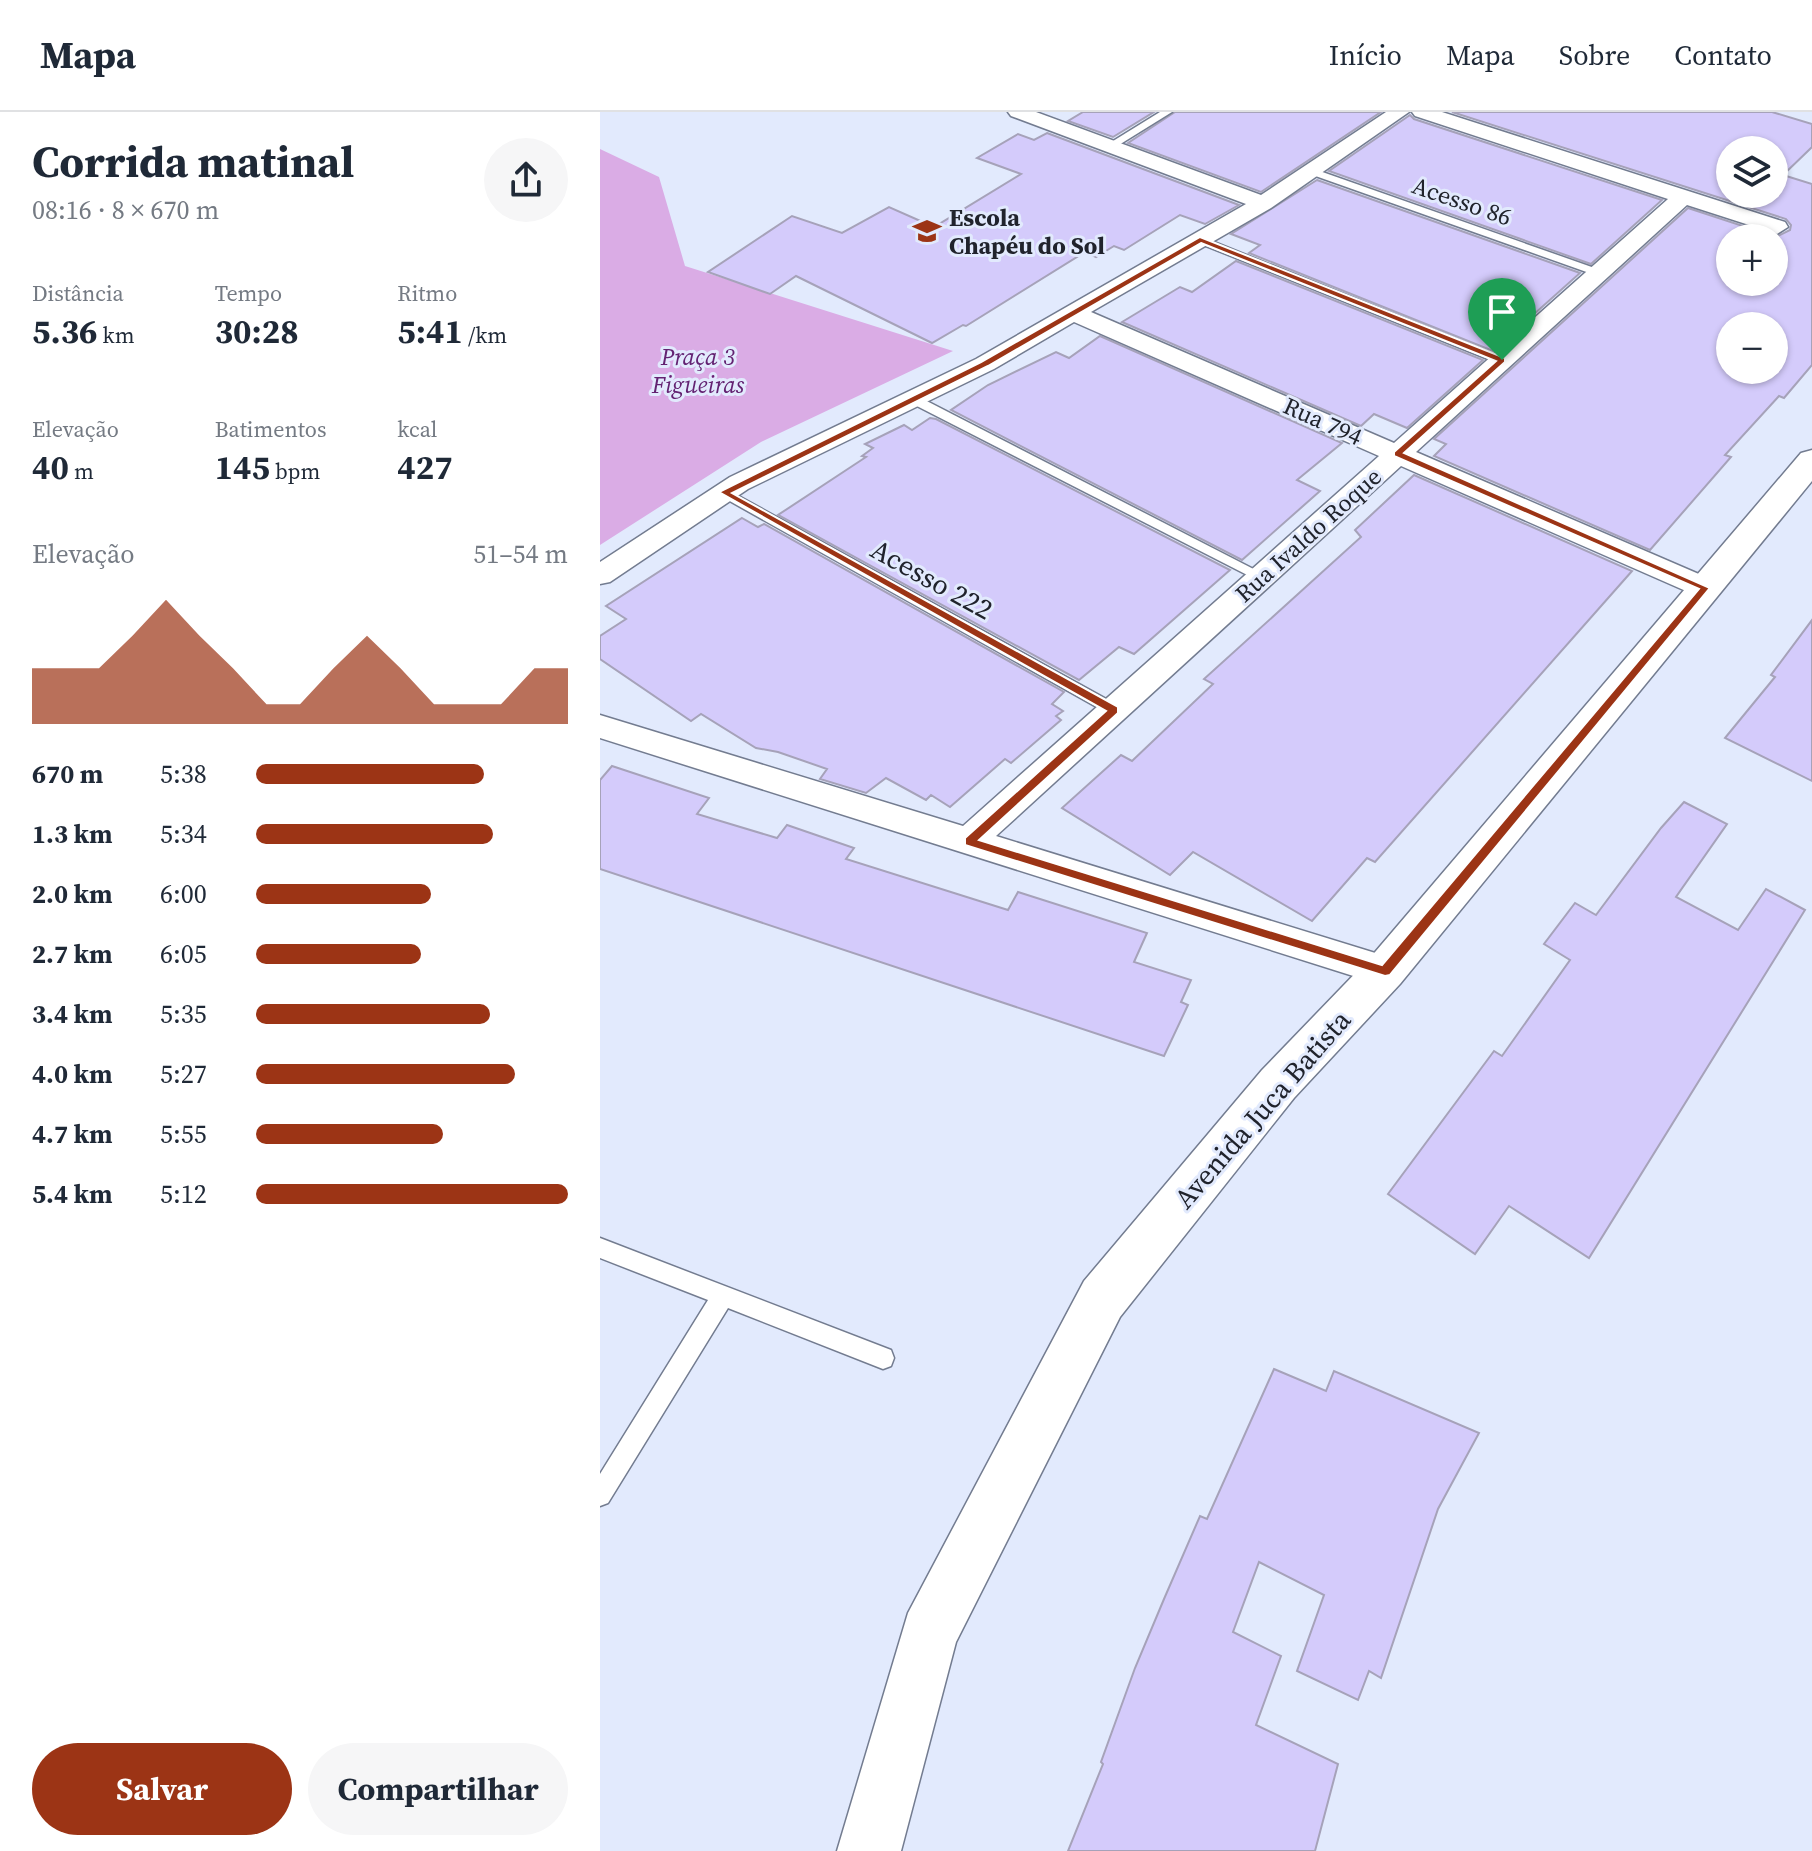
<!DOCTYPE html>
<html lang="pt">
<meta charset="utf-8">
<style>
body{margin:0;font-family:"Source Serif 4",serif;background:#f6f6f7;color:#1f2937;height:100vh;display:flex;flex-direction:column;font-size:30px;white-space:nowrap}
*{box-sizing:border-box;margin:0}
p{font-size:26px;color:#747a83}
.icon{flex:none;width:44px;height:44px;fill:none;stroke:currentColor;stroke-width:2;stroke-linecap:round;stroke-linejoin:round}
.map{position:relative;flex:1;overflow:hidden}
.panel{display:flex;flex-direction:column;background:#fff;width:600px}
.panel>*{flex:none}
.buttons{position:absolute;left:1116px;top:24px;display:grid;gap:16px}
.buttons a{display:grid;place-items:center;width:72px;height:72px;border-radius:50%;background:#fff;box-shadow:0 2px 6px #0004;font-size:40px}
.pin{position:absolute;display:grid;place-items:center;width:68px;height:68px;color:#fff;margin:-82px -34px;border-radius:50% 50% 50% 0;rotate:-45deg;box-shadow:0 0 8px #0007}
.pin .icon{rotate:45deg}
.round{display:grid;place-items:center;flex:none;width:84px;height:84px;border-radius:42px;background:#f6f6f7}
.head{display:flex;align-items:center;justify-content:space-between;height:136px;padding:0 32px}
h1{font-size:44px;font-weight:700;line-height:60px}
.metrics{display:grid;grid-template-columns:repeat(3,1fr);gap:12px;height:136px;padding:8px 32px}
.metrics div{display:grid;align-content:center}
.metrics b{font-size:34px;font-weight:700}
.metrics small{font-size:22px;font-weight:400}
.metrics p{font-size:22px}
.chart{height:224px;padding:16px 32px}
.chart p{display:flex;justify-content:space-between}
.chart svg{width:100%;height:144px;margin-top:8px;fill:#9c3415;opacity:.7}
.primary-button{display:flex;gap:16px;margin-top:auto;padding:16px 32px}
.primary-button a{flex:1;height:92px;border-radius:48px;background:#9c3415;color:#fff;font-size:32px;font-weight:700;line-height:92px;text-align:center}
.primary-button a+a{background:#f6f6f7;color:#1f2937}
ul{padding:0 32px;list-style:none;font-size:26px}
li{display:grid;grid-template-columns:128px 96px 1fr;align-items:center;height:60px}
li i{height:20px;border-radius:10px;background:#9c3415}
header{display:flex;align-items:center;gap:48px;box-sizing:border-box;height:112px;padding:0 40px;background:#fff;border-bottom:2px solid #e0e1e3}
header strong{font-size:38px}
nav{display:flex;gap:44px;margin-inline-start:auto;font-size:28px}
main{display:flex;flex:1;min-height:0}
.map>svg:first-child{display:block}
.green{fill:#daace5}
.building{fill:#d4cbfb;stroke:#a6a2b9;stroke-width:2;fill-rule:evenodd}
.lines{fill:none;stroke-linecap:round;stroke-linejoin:round}
.lane-casing{stroke:#737c90;stroke-width:3}
.street-casing{stroke:#737c90;stroke-width:3}
.secondary-casing{stroke:#737c90;stroke-width:3}
.lane{fill:#fff;fill-rule:evenodd}
.street{fill:#fff;fill-rule:evenodd}
.secondary{fill:#fff;fill-rule:evenodd}
.route{fill:#9c3415;stroke:#fff;stroke-width:2;fill-rule:evenodd}
.labels{text-anchor:middle;dominant-baseline:central;stroke-width:6;stroke-linejoin:round;paint-order:stroke}
.far-street-label{font-size:24px;fill:#20232c;stroke:#e2eafd}
.far-poi-label{font-size:24px;font-weight:bold;fill:#20232c;stroke:#e2eafd;text-anchor:start}
.far-park-label{font-size:24px;font-style:italic;fill:#632272;stroke:#e2eafd}
.street-label{font-size:28px;fill:#20232c;stroke:#e2eafd}
</style>
<header>
<strong>Mapa</strong>
<nav><a>Início</a><a>Mapa</a><a>Sobre</a><a>Contato</a></nav>
</header>
<main>
<section class="panel">
<div class="head"><div><h1>Corrida matinal</h1><p>08:16 · 8 × 670 m</p></div><a class="round"><svg class="icon" aria-label="share" viewBox="0 0 24 24"><path d="M12 15V3M7 8l5-5 5 5M5 13v7h14v-7"/></svg></a></div>
<div class="metrics">
<div><p>Distância</p><b>5.36<small> km</small></b></div>
<div><p>Tempo</p><b>30:28</b></div>
<div><p>Ritmo</p><b>5:41<small> /km</small></b></div>
</div>
<div class="metrics">
<div><p>Elevação</p><b>40<small> m</small></b></div>
<div><p>Batimentos</p><b>145<small> bpm</small></b></div>
<div><p>kcal</p><b>427</b></div>
</div>
<div class="chart"><p><span>Elevação</span>51–54 m</p>
<svg viewBox="0 0 160 44" preserveAspectRatio="none"><path d="M0 44V27L10 27L20 27L30 17L40 6L50 17L60 27L70 38L80 38L90 27L100 17L110 27L120 38L130 38L140 38L150 27L160 27V44z"/></svg>
</div>
<ul>
<li><b>670 m</b>5:38<i style="width:73%"></i></li>
<li><b>1.3 km</b>5:34<i style="width:76%"></i></li>
<li><b>2.0 km</b>6:00<i style="width:56%"></i></li>
<li><b>2.7 km</b>6:05<i style="width:53%"></i></li>
<li><b>3.4 km</b>5:35<i style="width:75%"></i></li>
<li><b>4.0 km</b>5:27<i style="width:83%"></i></li>
<li><b>4.7 km</b>5:55<i style="width:60%"></i></li>
<li><b>5.4 km</b>5:12<i style="width:100%"></i></li>
</ul>
<div class="primary-button"><a>Salvar</a><a>Compartilhar</a></div>
</section>
<div class="map">
<svg width="1212" height="1739" viewBox="0 0 1212 1739">
<rect width="100%" height="100%" fill="#e2eafd"/>
<path class="green" d="M 0,37 L 59,65 L 85,154 L 353,239 L 161,330 L 0,433 Z"/>
<g class="building">
<path d="M 483,0 L 554,0 L 513,25 L 468,9 Z"/>
<path d="M 575,0 L 781,0 L 661,80 L 528,31 Z"/>
<path d="M 852,0 L 1172,0 L 1212,12 L 1212,35 L 1183,63 L 1212,72 L 1212,253 L 1184,286 L 1179,284 L 1125,343 L 1131,345 L 1050,438 L 834,344 L 846,332 L 834,327 L 1088,96 L 1176,125 L 1190,118 L 1191,113 L 1186,107 ZM 1130,38 L 1174,38 L 1174,82 L 1130,82 ZM 1130,126 L 1174,126 L 1174,170 L 1130,170 ZM 1130,214 L 1174,214 L 1174,258 L 1130,258 Z"/>
<path d="M 810,3 L 814,7 L 1062,88 L 991,152 L 729,59 Z"/>
<path d="M 447,21 L 639,93 L 605,112 L 580,103 L 524,138 L 514,134 L 496,145 L 485,140 L 366,214 L 363,213 L 332,231 L 196,164 L 170,182 L 108,160 L 192,104 L 242,121 L 289,95 L 334,115 L 421,62 L 377,46 L 418,22 L 434,28 Z"/>
<path d="M 717,68 L 980,161 L 893,239 L 649,141 L 660,133 L 631,122 Z"/>
<path d="M 636,149 L 883,248 L 807,316 L 774,302 L 761,314 L 522,210 L 580,175 L 592,180 Z"/>
<path d="M 500,224 L 742,331 L 697,368 L 720,379 L 642,448 L 351,298 L 388,273 L 456,240 L 469,246 Z"/>
<path d="M 330,306 L 336,307 L 630,458 L 534,542 L 519,535 L 479,568 L 178,403 L 266,345 L 262,344 L 273,336 L 265,332 L 304,313 L 312,318 Z"/>
<path d="M 814,363 L 1032,459 L 775,750 L 767,746 L 712,809 L 593,740 L 570,763 L 462,696 L 521,643 L 532,649 L 613,572 L 604,567 L 761,425 L 755,418 Z"/>
<path d="M 142,406 L 158,415 L 164,412 L 464,580 L 452,592 L 463,599 L 456,604 L 461,608 L 411,651 L 405,647 L 350,695 L 331,683 L 326,688 L 286,666 L 266,681 L 220,667 L 227,657 L 178,640 L 156,636 L 101,602 L 91,609 L 0,547 L 0,524 L 26,507 L 6,494 Z"/>
<path d="M 1212,508 L 1212,669 L 1125,626 L 1175,565 L 1171,563 Z"/>
<path d="M 12,654 L 109,686 L 97,702 L 177,726 L 187,713 L 254,736 L 246,747 L 408,798 L 418,780 L 547,821 L 534,850 L 591,868 L 581,890 L 588,893 L 564,944 L 0,757 L 0,668 Z"/>
<path d="M 1084,690 L 1127,712 L 1076,785 L 1138,818 L 1166,777 L 1205,798 L 989,1146 L 909,1094 L 875,1142 L 788,1082 L 894,939 L 902,944 L 970,848 L 944,832 L 975,791 L 996,803 L 1061,716 Z"/>
<path d="M 674,1257 L 726,1279 L 734,1259 L 879,1321 L 838,1397 L 781,1566 L 769,1559 L 758,1588 L 697,1559 L 724,1483 L 659,1450 L 633,1520 L 681,1544 L 656,1613 L 738,1652 L 715,1739 L 468,1739 L 503,1652 L 501,1650 L 535,1556 L 564,1487 L 600,1404 L 607,1407 Z"/>
</g>
<g class="lines">
<defs>
<g id="lane">
<path d="M 560,0 L 572,0 L 514,36 L 505,34 Z"/>
<path d="M 711,56 L 1003,159 L 1005,161 L 995,163 L 707,61 L 706,59 Z"/>
<path d="M 596,126 L 604,126 L 908,248 L 898,251 L 596,130 Z"/>
<path d="M 309,284 L 317,284 L 669,465 L 662,470 L 657,468 L 309,290 Z"/>
<path d="M 124,376 L 519,594 L 522,598 L 514,604 L 509,602 L 119,383 L 119,377 Z"/>
<path d="M 0,1126 L 291,1238 L 294,1246 L 291,1254 L 283,1257 L 128,1196 L 8,1391 L 0,1394 L 0,1362 L 108,1188 L 0,1146 Z"/>
</g>
<path id="street" d="M 408,0 L 436,0 L 661,83 L 786,0 L 809,0 L 671,96 L 491,200 L 794,331 L 1068,87 L 815,4 L 812,0 L 842,0 L 1185,110 L 1188,115 L 1177,122 L 1087,93 L 816,340 L 1115,469 L 1119,476 L 1115,483 L 1105,486 L 1095,483 L 801,354 L 396,724 L 798,848 L 803,859 L 798,870 L 785,874 L 0,626 L 0,603 L 363,714 L 779,344 L 474,210 L 394,257 L 148,377 L 10,470 L 0,472 L 0,450 L 130,365 L 376,247 L 646,92 L 411,4 Z"/>
<path id="secondary" d="M 1212,338 L 1212,369 L 800,872 L 694,986 L 520,1205 L 356,1530 L 301,1739 L 237,1739 L 308,1501 L 484,1169 L 662,958 L 770,846 L 1201,341 Z"/>
</defs>
<use href="#lane" class="lane-casing"/>
<use href="#street" class="street-casing"/>
<use href="#secondary" class="secondary-casing"/>
<use href="#lane" class="lane"/>
<use href="#street" class="street"/>
<use href="#secondary" class="secondary"/>
</g>
<path class="route" d="M 600,125 L 905,246 L 905,250 L 804,341 L 1110,476 L 790,863 L 785,864 L 365,733 L 365,726 L 506,599 L 119,380 L 381,250 ZM 601,131 L 896,249 L 794,340 L 794,344 L 1099,477 L 782,853 L 379,728 L 518,601 L 518,595 L 132,381 L 388,254 Z"/>
<defs>
<symbol id="school-bare" viewBox="-9 -9 18 18"><path d="M0-5L7-2L0 1L-7-2ZM-4 1L0 2.5L4 1V4Q0 6-4 4Z" fill="#9c3415" stroke="#e2eafd" stroke-width="2.5" paint-order="stroke"/></symbol>
</defs>
<g fill-rule="evenodd">
<use href="#school-bare" x="307" y="99" width="40" height="40"/>
</g>
<g class="labels">
<g class="far-street-label">
<text transform="translate(862 89) rotate(19)">Acesso 86</text>
<text transform="translate(723 309) rotate(24)">Rua 794</text>
<text transform="translate(708 423) rotate(-42)">Rua Ivaldo Roque</text>
</g>
<g class="far-poi-label">
<text x="349" y="105">Escola<tspan x="349" dy="28">Chapéu do Sol</tspan></text>
</g>
<g class="far-park-label">
<text x="98" y="244">Praça 3<tspan x="98" dy="28">Figueiras</tspan></text>
</g>
<g class="street-label">
<text transform="translate(332 467) rotate(29)">Acesso 222</text>
<text transform="translate(662 997) rotate(-49)">Avenida Juca Batista</text>
</g>
</g>
</svg>
<div class="buttons">
<a><svg class="icon" aria-label="layers" viewBox="0 0 24 24"><path d="M12 4l9 5-9 5-9-5zM3 14l9 5 9-5"/></svg></a>
<a>+</a>
<a>−</a>
</div>
<div class="pin" style="left:902px;top:248px;background:#1e9e55"><svg class="icon" aria-label="arrive" viewBox="0 0 24 24"><path d="M6 21V4h12l-3 4 3 4H6"/></svg></div>
</div>
</main>
